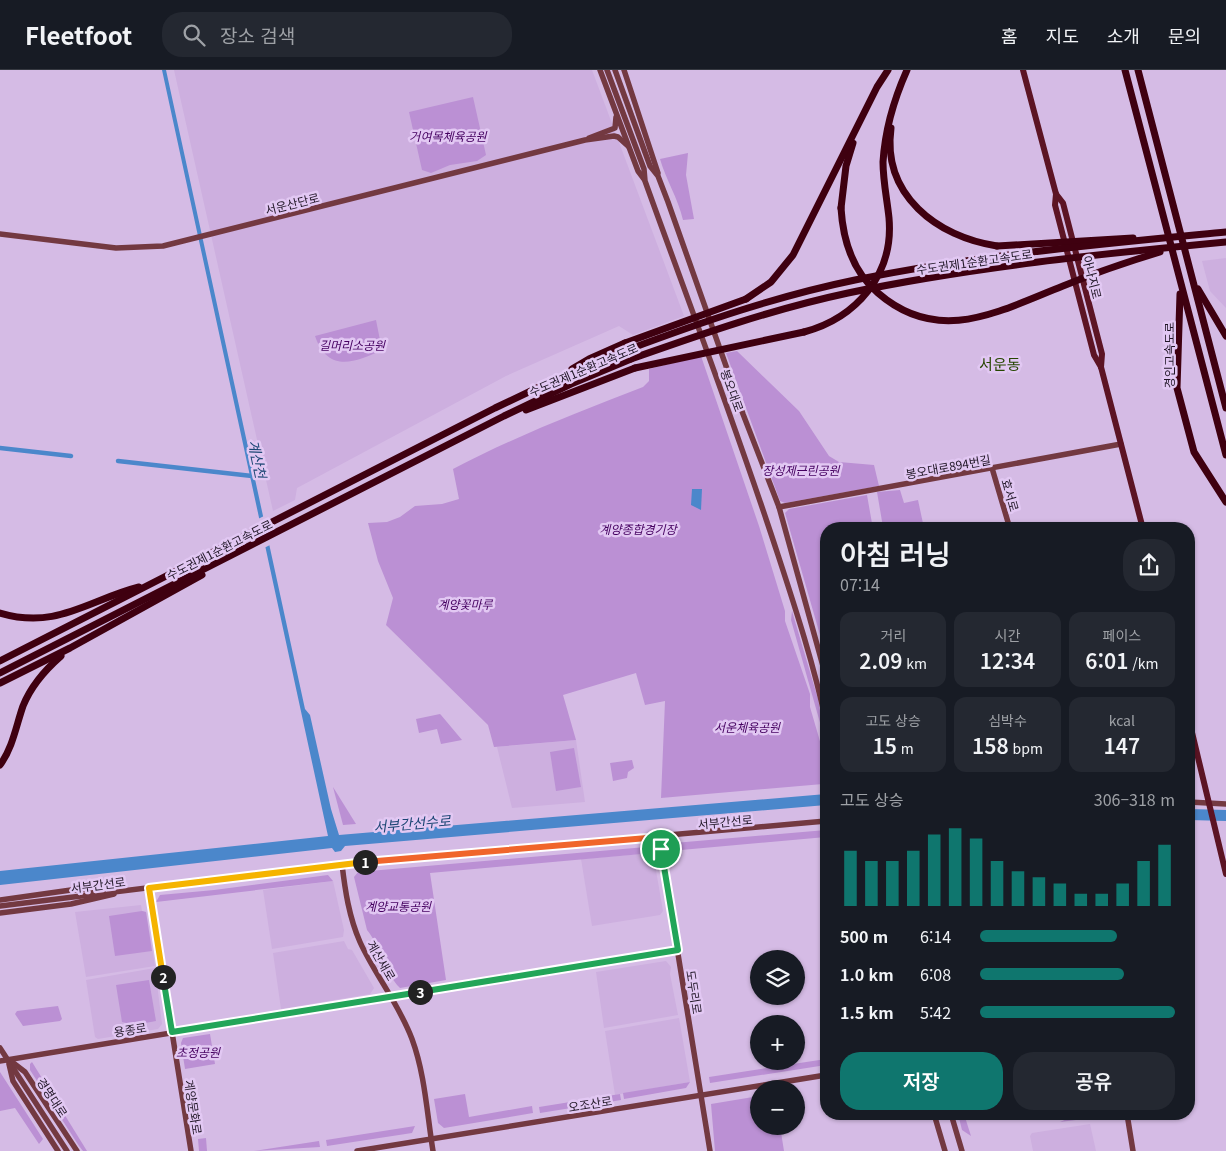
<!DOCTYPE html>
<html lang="ko">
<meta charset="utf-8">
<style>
body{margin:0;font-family:Georgia,"Noto Sans KR",serif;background:#242831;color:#f1f3f6;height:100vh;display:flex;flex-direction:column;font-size:19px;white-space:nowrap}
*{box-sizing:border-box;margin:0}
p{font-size:16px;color:#9ea1a6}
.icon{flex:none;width:28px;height:28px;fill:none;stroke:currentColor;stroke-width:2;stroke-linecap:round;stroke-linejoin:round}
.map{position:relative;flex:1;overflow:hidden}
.details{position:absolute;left:820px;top:452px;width:375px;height:598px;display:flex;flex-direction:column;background:#171b24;border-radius:20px;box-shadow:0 1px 4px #0004}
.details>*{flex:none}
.controls{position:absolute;left:750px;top:880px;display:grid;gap:10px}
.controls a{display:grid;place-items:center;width:55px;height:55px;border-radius:50%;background:#171b24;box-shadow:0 1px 4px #0004;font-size:25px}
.pin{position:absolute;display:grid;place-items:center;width:42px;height:42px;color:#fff;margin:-21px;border:2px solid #fff;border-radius:50%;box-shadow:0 1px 5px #0007}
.km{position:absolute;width:25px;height:25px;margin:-12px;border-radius:50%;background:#222;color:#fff;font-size:14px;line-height:25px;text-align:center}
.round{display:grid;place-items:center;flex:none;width:52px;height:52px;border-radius:20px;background:#242831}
.summary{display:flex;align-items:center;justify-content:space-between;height:85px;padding:0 20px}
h1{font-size:28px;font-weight:600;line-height:38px}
.metrics{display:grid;grid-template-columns:repeat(3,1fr);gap:8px;height:85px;padding:5px 20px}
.metrics div{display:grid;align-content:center;border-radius:12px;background:#242831;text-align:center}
.metrics b{font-size:21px;font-weight:600}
.metrics small{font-size:14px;font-weight:400}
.metrics p{font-size:14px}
.chart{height:140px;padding:10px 20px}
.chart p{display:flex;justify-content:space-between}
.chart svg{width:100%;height:90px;margin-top:5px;stroke:#0f766e;stroke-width:6}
.button{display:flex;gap:10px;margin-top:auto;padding:10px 20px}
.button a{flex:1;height:58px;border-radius:20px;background:#0f766e;color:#fff;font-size:20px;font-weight:600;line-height:58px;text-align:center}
.button a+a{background:#242831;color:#f1f3f6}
ul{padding:0 20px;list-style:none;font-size:16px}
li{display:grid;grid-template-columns:80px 60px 1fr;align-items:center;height:38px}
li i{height:12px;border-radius:6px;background:#0f766e}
header{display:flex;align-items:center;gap:30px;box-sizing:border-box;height:70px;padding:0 25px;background:#171b24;border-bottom:1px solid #363941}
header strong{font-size:24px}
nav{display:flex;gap:28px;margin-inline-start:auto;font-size:18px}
.search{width:350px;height:45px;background:#242831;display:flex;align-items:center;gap:12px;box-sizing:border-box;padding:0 18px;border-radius:20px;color:#9ea1a6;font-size:19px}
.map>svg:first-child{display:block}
.built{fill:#cdafdf}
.green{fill:#bb90d4}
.water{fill:#4b87cb}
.pier{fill:#d5bbe5}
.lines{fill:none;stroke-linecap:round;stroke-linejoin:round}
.canal{stroke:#4b87cb;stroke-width:4.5}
.secondary{stroke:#733941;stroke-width:5.5}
.primary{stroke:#5c1424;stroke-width:6}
.highway{stroke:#3f0010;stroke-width:7}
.highway-bridge{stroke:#3f0010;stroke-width:7}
.split-1-casing{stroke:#fff;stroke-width:10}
.split-2-casing{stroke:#fff;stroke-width:10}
.split-3-casing{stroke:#fff;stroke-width:10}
.split-4-casing{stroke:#fff;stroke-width:10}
.split-1{stroke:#f0652b;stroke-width:6}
.split-2{stroke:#f5b400;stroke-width:6}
.split-3{stroke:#22a559;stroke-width:6}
.split-4{stroke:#22a559;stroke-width:6}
.labels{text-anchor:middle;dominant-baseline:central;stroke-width:5;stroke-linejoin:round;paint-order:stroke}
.park-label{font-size:12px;font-style:italic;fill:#450060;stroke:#e2c8f3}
.street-label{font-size:12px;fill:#201626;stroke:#e2c8f3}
.water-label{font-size:14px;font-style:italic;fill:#1b4573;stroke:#e2c8f3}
.quarter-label{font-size:15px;fill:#264600;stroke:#e2c8f3}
</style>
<header>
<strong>Fleetfoot</strong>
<div class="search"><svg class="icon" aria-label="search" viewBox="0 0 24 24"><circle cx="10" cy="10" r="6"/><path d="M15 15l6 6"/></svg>장소 검색</div>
<nav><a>홈</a><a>지도</a><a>소개</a><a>문의</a></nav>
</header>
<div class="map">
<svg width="1226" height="1081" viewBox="0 0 1226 1081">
<rect width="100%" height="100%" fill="#d5bbe5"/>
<g class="built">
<path d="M 174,0 L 592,0 L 684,246 L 633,265 L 619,256 L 506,306 L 297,418 L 295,430 L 273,441 Z"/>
<path d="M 1226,188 L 1226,238 L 1210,221 L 1202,191 Z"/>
<path d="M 576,670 L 585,732 L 512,738 L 497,677 Z"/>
<path d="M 653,783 L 663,841 L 660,845 L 592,856 L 581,789 Z"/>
<path d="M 333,811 L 344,860 L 343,867 L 272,879 L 263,820 Z"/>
<path d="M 141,835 L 142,841 L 146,842 L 155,896 L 86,907 L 75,842 Z"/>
<path d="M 344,871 L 348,879 L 352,880 L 374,918 L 370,924 L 281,939 L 273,883 Z"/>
<path d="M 666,891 L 671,897 L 670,904 L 678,945 L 604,958 L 596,902 Z"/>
<path d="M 155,898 L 162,954 L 158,959 L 98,969 L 95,967 L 86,910 Z"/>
<path d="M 679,948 L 690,1012 L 615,1025 L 605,961 Z"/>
<path d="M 1090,1054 L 1096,1081 L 1033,1081 L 1030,1066 L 1032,1063 Z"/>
</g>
<g class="green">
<path d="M 473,27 L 486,85 L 477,91 L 450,95 L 431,103 L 422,100 L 409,42 Z"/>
<path d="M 688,83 L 686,105 L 694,149 L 683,150 C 678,128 666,110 660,89 Z"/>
<path d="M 376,250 L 382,280 C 354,293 328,303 315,266 Z"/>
<path d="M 737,281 L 799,341 L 829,386 L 839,392 L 874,395 L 879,416 L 785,433 L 780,431 L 726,283 Z"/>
<path d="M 701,286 L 759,456 L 785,541 L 785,551 L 810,624 L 810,637 L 826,692 L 826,711 L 823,714 L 661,728 L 665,631 L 645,635 L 636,603 L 563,625 L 576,670 L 494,677 L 488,655 L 386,555 L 393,528 L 378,491 L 368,453 L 387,452 L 400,447 L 415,436 L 442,434 L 459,429 L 453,399 C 514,367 578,342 643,317 L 649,311 L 649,299 Z"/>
<path d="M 900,420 L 904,433 L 918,430 L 924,458 L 874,459 L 883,457 L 877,422 Z"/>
<path d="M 867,425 L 873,459 L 826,459 L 826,586 L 785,443 L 789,439 Z"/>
<path d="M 792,541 L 818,629 L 826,674 L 791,550 Z"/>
<path d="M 440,644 L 441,645 L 462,670 L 441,674 L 437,659 L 419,663 L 416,649 Z"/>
<path d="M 574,678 L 581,717 L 556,721 L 550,682 Z"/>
<path d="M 632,690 L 634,698 L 628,702 L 627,708 L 613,711 L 610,693 Z"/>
<path d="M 333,717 L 356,754 L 343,755 Z"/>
<path d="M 826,760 L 826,767 L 670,781 L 670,777 L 674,773 Z"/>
<path d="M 646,777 L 653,783 L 430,803 L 446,910 L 400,918 C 384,902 381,877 367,860 L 354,807 L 358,802 Z"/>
<path d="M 328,805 L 333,811 L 156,832 L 160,825 L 214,820 Z"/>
<path d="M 142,841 L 146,842 L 152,881 L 115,886 L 109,846 Z"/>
<path d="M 149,910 L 156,951 L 135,955 L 122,952 L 116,915 Z"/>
<path d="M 58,936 L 62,949 L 60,951 L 23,956 L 15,944 L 17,941 Z"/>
<path d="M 210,964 L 215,994 L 185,999 L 181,973 L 183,968 Z"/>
<path d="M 826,989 L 826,995 L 710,1013 L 709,1007 Z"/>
<path d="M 32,992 L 87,1081 L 83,1081 L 79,1076 L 30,1000 L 30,994 Z"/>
<path d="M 0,1002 L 43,1069 L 39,1074 L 15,1038 L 0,1041 Z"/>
<path d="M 690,1012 L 686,1018 L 624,1029 L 623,1023 Z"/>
<path d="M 465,1024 L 469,1047 L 532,1036 L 533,1043 L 444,1058 L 438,1053 L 434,1029 Z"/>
<path d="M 620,1024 L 621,1030 L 540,1043 L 539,1037 Z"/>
<path d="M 759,1026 L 759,1056 L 780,1056 L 784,1081 L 715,1081 L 711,1034 Z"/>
<path d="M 958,1044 L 964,1044 L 971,1066 L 962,1060 Z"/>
<path d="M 1078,1044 L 1091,1044 L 1092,1048 L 1060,1052 Z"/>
<path d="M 415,1056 L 412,1063 L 327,1076 L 326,1070 Z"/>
<path d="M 206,1068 L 207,1081 L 199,1081 L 198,1069 Z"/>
<path d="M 319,1071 L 320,1077 L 254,1081 Z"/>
</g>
<g class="water">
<path d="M 162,0 L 166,0 L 305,639 L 310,645 L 331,739 L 339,765 L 826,724 L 826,735 L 345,776 L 341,781 L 335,782 L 332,778 L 0,815 L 0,801 L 328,766 Z"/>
<path d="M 692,419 L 702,419 L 701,440 L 691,435 Z"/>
<path d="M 1189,739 L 1226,740 L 1226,751 L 1189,750 Z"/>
</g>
<path class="pier" d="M 266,445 L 272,474 L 262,479 L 256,450 Z"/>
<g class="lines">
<g class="canal">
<path d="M 0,378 L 71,386"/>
<path d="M 118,391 L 252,406"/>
</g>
<g class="secondary">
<path d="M 600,0 L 638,101 L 644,109"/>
<path d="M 607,0 L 644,99 L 645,111 C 690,236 737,359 778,485 C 796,540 814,595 826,652"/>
<path d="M 615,0 L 650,96 L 658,106 L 668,132 L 743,344 L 779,437 L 826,607"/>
<path d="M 624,0 L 658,103"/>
<path d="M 589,68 L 615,58 L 616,47"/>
<path d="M 0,164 L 116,178 L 163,176 L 585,70 L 614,66 L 618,67 L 628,76"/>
<path d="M 992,398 L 1010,459"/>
<path d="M 779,437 L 1121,374"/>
<path d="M 1189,732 L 1226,734"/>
<path d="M 659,767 L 710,1081"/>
<path d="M 342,794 C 345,820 349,847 360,872 C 375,905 399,934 412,969 C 425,1004 427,1044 433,1081"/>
<path d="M 149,818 L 191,1081"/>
<path d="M 0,830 L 71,820 L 114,819"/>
<path d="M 0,836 L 342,794 L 826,751"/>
<path d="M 0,843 L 71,834 L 114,824"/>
<path d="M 0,978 L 67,1081"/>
<path d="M 0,991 L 677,880"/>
<path d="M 12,992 L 25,1002 L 77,1081"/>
<path d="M 9,994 L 13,1011 L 58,1081"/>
<path d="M 934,1044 L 945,1081"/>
<path d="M 951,1044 L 962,1081"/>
<path d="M 1127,1044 L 1133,1081"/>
<path d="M 357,1081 L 826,1005"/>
</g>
<g class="primary">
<path d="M 1023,0 L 1056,124 L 1063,133 L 1102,284 L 1101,297"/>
<path d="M 1056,124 L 1055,135 L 1094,285 L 1101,297 L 1143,459"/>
<path d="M 1189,650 L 1226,804"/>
</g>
<g class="highway">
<path d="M 1125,0 L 1226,385"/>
<path d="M 1138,0 L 1226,338"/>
<path d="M 891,58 C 882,125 937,167 997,176"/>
<path d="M 841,138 L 846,96 L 853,73"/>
<path d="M 1198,219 L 1226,266"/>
<path d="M 1180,224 L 1177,318 L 1194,382 L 1226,432"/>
<path d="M 746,229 L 771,212 L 793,185 L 877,17 L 888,0"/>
<path d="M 804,262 C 856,248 894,205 889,148 C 887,129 883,111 883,92 C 885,60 894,29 907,0"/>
<path d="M 572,299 L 589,289 L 625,273"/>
<path d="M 526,340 L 635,298"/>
<path d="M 0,543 C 57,560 88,530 139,517"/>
<path d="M 0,591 L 495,338 L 558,308 L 627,280"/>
<path d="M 0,603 L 504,346 L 571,314 L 631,289"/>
<path d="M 0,613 L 70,578 L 202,505"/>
<path d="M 0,695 C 13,677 16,656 23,636 C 31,616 45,600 61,586"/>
</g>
<g class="highway-bridge">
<path d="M 841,138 C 843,171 852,201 878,223 C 939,276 999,241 1063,216 C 1095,203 1127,192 1160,182"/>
<path d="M 997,176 L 1133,168"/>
<path d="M 625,273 L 746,229"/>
<path d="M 627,280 C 702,252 777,226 855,210 C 977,185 1102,174 1226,162"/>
<path d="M 631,289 C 702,264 773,239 848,223 C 972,197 1100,184 1226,172"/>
<path d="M 635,298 L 804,262"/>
</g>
</g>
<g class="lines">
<defs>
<path id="split-1" d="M 365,792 L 659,767 L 661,779"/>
<path id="split-2" d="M 163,907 L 149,818 L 365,792"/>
<path id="split-3" d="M 163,907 L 172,962 L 420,922"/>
<path id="split-4" d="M 420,922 L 678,880 L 661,779"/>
</defs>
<use href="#split-1" class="split-1-casing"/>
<use href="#split-2" class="split-2-casing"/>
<use href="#split-3" class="split-3-casing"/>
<use href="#split-4" class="split-4-casing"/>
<use href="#split-1" class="split-1"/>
<use href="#split-2" class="split-2"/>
<use href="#split-3" class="split-3"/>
<use href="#split-4" class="split-4"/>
</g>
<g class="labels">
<g class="park-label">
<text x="448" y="65">거여목체육공원</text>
<text x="352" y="274">길머리소공원</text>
<text x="801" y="399">장성제근린공원</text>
<text x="638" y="458">계양종합경기장</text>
<text x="465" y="533">계양꽃마루</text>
<text x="747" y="656">서운체육공원</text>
<text x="398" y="835">계양교통공원</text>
<text x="198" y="981">초정공원</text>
</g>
<g class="street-label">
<text transform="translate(292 133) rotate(-14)">서운산단로</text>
<text transform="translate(974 191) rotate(-8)">수도권제1순환고속도로</text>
<text transform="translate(1093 207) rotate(76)">아나지로</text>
<text transform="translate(1168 285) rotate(-90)">경인고속도로</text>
<text transform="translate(583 299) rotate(-23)">수도권제1순환고속도로</text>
<text transform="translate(733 320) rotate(70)">봉오대로</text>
<text transform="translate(948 396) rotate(-10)">봉오대로894번길</text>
<text transform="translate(1011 425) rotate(74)">효서로</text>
<text transform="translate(219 479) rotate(-27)">수도권제1순환고속도로</text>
<text transform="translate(725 751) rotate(-5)">서부간선로</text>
<text transform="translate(98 814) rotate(-7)">서부간선로</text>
<text transform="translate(382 890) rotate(60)">계산새로</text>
<text transform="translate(695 922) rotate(81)">도두리로</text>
<text transform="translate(130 959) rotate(-9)">용종로</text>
<text transform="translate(53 1027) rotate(57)">경명대로</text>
<text transform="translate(590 1033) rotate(-9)">오조산로</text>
<text transform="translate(194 1037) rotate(81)">계양문화로</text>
</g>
<g class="water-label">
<text transform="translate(258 389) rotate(78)">계산천</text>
<text transform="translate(412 753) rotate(-5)">서부간선수로</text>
</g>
<g class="quarter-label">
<text x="1000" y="293">서운동</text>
</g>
</g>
</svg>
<div class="controls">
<a><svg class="icon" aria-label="layers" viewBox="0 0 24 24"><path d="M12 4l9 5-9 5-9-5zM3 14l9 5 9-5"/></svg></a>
<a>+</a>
<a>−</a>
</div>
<div class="pin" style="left:661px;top:779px;background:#1e9e55"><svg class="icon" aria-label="arrive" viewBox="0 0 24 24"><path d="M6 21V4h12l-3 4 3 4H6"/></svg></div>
<b class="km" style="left:365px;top:792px">1</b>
<b class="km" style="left:163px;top:907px">2</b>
<b class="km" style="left:420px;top:922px">3</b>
<section class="details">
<div class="summary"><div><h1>아침 러닝</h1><p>07:14</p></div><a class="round"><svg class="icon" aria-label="share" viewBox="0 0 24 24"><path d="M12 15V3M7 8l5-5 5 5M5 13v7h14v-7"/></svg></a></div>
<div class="metrics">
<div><p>거리</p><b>2.09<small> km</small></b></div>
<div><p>시간</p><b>12:34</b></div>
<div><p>페이스</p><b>6:01<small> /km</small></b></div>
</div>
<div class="metrics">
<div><p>고도 상승</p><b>15<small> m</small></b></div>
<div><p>심박수</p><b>158<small> bpm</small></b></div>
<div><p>kcal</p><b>147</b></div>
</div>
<div class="chart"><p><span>고도 상승</span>306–318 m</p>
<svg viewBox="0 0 160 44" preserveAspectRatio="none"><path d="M5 44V17M15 44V22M25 44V22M35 44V17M45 44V9M55 44V6M65 44V11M75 44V22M85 44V27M95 44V30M105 44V33M115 44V38M125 44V38M135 44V33M145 44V22M155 44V14"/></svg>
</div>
<ul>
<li><b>500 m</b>6:14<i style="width:70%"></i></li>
<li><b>1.0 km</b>6:08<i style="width:74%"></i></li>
<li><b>1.5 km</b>5:42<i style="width:100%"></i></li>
</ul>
<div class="button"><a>저장</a><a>공유</a></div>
</section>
</div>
